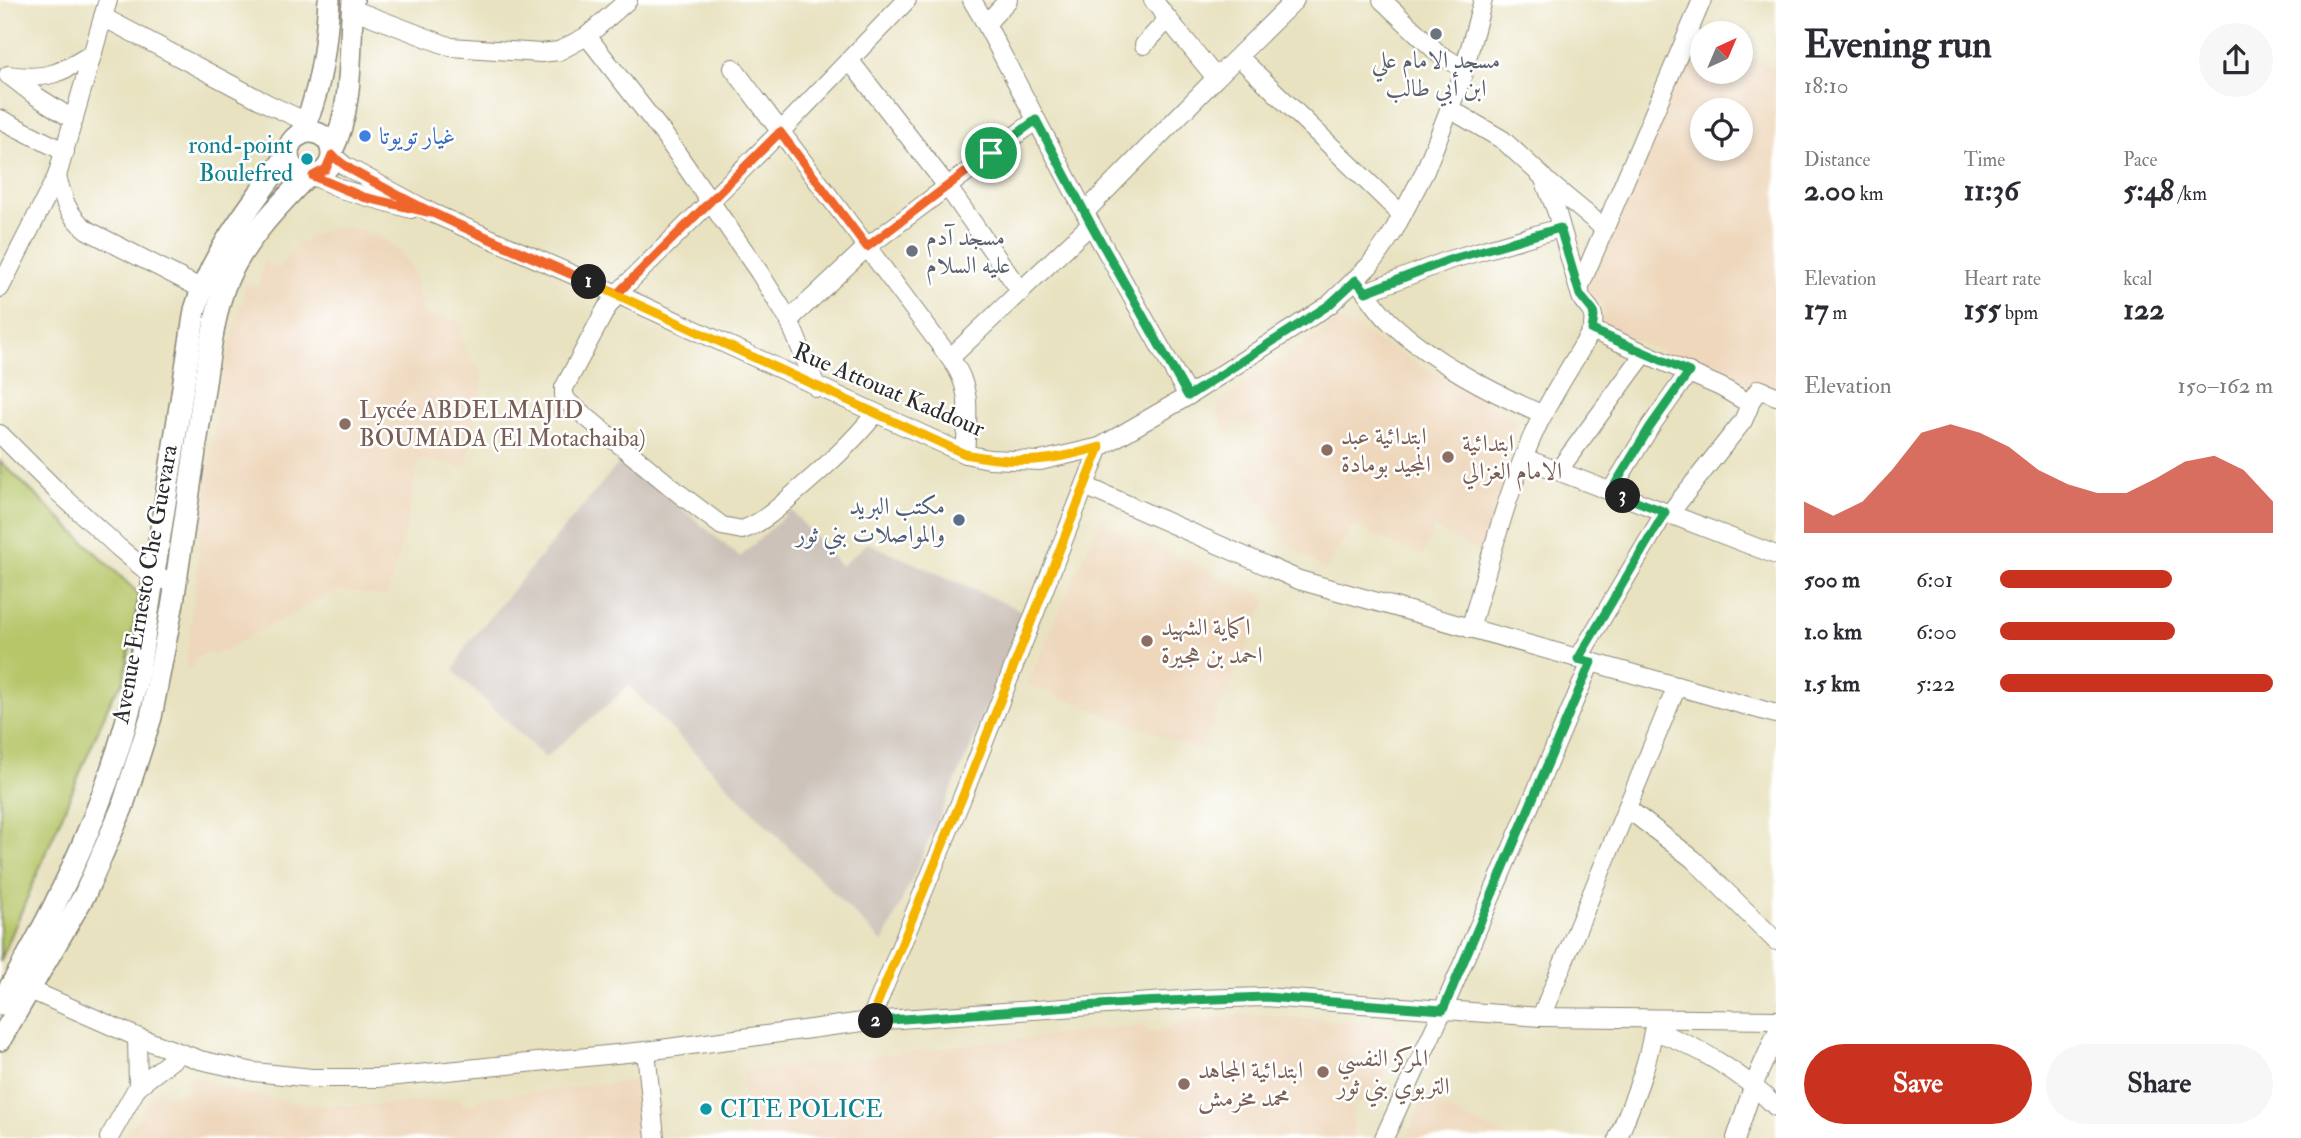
<!DOCTYPE html>
<meta charset="utf-8">
<style>
body{margin:0;font-family:"IM FELL Double Pica",Amiri,serif;background:#f7f7f7;color:#2b2b33;height:100vh;display:flex;flex-direction:column;font-size:26px;white-space:nowrap}
*{box-sizing:border-box;margin:0}
p{font-size:23px;color:#7c7c81}
.icon{flex:none;width:38px;height:38px;fill:none;stroke:currentColor;stroke-width:2;stroke-linecap:round;stroke-linejoin:round}
.map{position:relative;flex:1;overflow:hidden}
.sheet{display:flex;flex-direction:column;background:#fff;width:525px}
.sheet>*{flex:none}
.needle{width:46px;rotate:44deg}
.controls{position:absolute;left:1690px;top:21px;display:grid;gap:14px}
.controls a{display:grid;place-items:center;width:63px;height:63px;border-radius:50%;background:#fff;box-shadow:0 4px 10px #0003;font-size:35px}
.pin{position:absolute;display:grid;place-items:center;width:60px;height:60px;color:#fff;margin:-30px;border:4px solid #fff;border-radius:50%;box-shadow:0 2px 7px #0007}
.km{position:absolute;width:35px;height:35px;margin:-18px;border-radius:50%;background:#222;color:#fff;font-size:19px;line-height:35px;text-align:center}
.round{display:grid;place-items:center;flex:none;width:74px;height:74px;border-radius:37px;background:#f7f7f7}
.head{display:flex;align-items:center;justify-content:space-between;height:119px;padding:0 28px}
h1{font-size:38px;font-weight:700;line-height:52px}
.metrics{display:grid;grid-template-columns:repeat(3,1fr);gap:10px;height:119px;padding:7px 28px}
.metrics div{display:grid;align-content:center}
.metrics b{font-size:30px;font-weight:700}
.metrics small{font-size:19px;font-weight:400}
.metrics p{font-size:19px}
.chart{height:196px;padding:14px 28px}
.chart p{display:flex;justify-content:space-between}
.chart svg{width:100%;height:126px;margin-top:7px;fill:#c8321e;opacity:.7}
.button{display:flex;gap:14px;margin-top:auto;padding:14px 28px}
.button a{flex:1;height:80px;border-radius:42px;background:#c8321e;color:#fff;font-size:28px;font-weight:700;line-height:80px;text-align:center}
.button a+a{background:#f7f7f7;color:#2b2b33}
ul{padding:0 28px;list-style:none;font-size:23px}
li{display:grid;grid-template-columns:112px 84px 1fr;align-items:center;height:52px}
li i{height:18px;border-radius:9px;background:#c8321e}
main{display:flex;flex:1;min-height:0}
.map>svg:first-child{display:block}
.built{fill:#eed7bb;fill-rule:evenodd}
.industrial{fill:#ccc2b9}
.green{fill:#b6c669;stroke:#70784a;stroke-width:2}
.lines{fill:none;stroke-linecap:round;stroke-linejoin:round}
.minor-casing{stroke:#8a8676;stroke-width:20}
.major-casing{stroke:#8a8676;stroke-width:24}
.minor{stroke:#fff;stroke-width:18}
.major{stroke:#fff;stroke-width:21}
.split-1-casing{stroke:#fff;stroke-width:14}
.split-2-casing{stroke:#fff;stroke-width:14}
.split-3-casing{stroke:#fff;stroke-width:14}
.split-4-casing{stroke:#fff;stroke-width:14}
.split-1{stroke:#f0652b;stroke-width:9}
.split-2{stroke:#f5b400;stroke-width:9}
.split-3{stroke:#22a559;stroke-width:9}
.split-4{stroke:#22a559;stroke-width:9}
.worship-dot{fill:#6b7280;stroke:#fff;stroke-width:2.5}
.shop-dot{fill:#3f7fe0;stroke:#fff;stroke-width:2.5}
.culture-dot{fill:#0f9aa8;stroke:#fff;stroke-width:2.5}
.education-dot{fill:#8d6e63;stroke:#fff;stroke-width:2.5}
.service-dot{fill:#5c6f8a;stroke:#fff;stroke-width:2.5}
.labels{text-anchor:middle;dominant-baseline:central;stroke-width:5;stroke-linejoin:round;paint-order:stroke}
.worship-label{font-size:24px;fill:#5b616d;stroke:#fff}
.shop-label{font-size:24px;fill:#366cbe;stroke:#fff;text-anchor:start}
.culture-label{font-size:24px;fill:#0d838f;stroke:#fff;text-anchor:end}
.street-label{font-size:24px;fill:#2b2b2b;stroke:#fff}
.education-label{font-size:24px;fill:#785e54;stroke:#fff;text-anchor:start}
.service-label{font-size:24px;fill:#4e5e75;stroke:#fff;text-anchor:end}
</style>
<main>
<div class="map">
<svg width="1776" height="1138" viewBox="0 0 1776 1138">
<rect width="100%" height="100%" fill="#fff"/>
<filter id="ink" filterUnits="userSpaceOnUse"><feTurbulence type="fractalNoise" baseFrequency=".0143" numOctaves="2"/><feDisplacementMap in="SourceGraphic" scale="14" xChannelSelector="R" yChannelSelector="G"/><feConvolveMatrix kernelMatrix="1 2 1 2 8 2 1 2 1" color-interpolation-filters="sRGB"/></filter>
<filter id="wash" filterUnits="userSpaceOnUse"><feTurbulence type="fractalNoise" baseFrequency=".00686" numOctaves="4" result="noise"/><feDisplacementMap in="SourceGraphic" scale="28" xChannelSelector="R" yChannelSelector="G"/><feGaussianBlur stdDeviation="1.57" result="paint"/><feColorMatrix in="noise" values="0 0 0 0 0 0 0 0 0 0 0 0 0 0 0 0 0 1.4 0 .05"/><feComposite in="paint" operator="in"/></filter>
<g filter="url(#wash)">
<rect width="100%" height="100%" fill="#e8e2c0"/>
<g class="built">
<path d="M 1696,33 L 1703,36 L 1703,72 L 1741,72 L 1741,54 L 1776,69 L 1776,396 L 1598,326 L 1605,305 L 1583,296 ZM 1703,110 L 1741,110 L 1741,149 L 1703,149 Z"/>
<path d="M 344,226 L 380,236 L 399,251 L 413,270 L 424,314 L 457,321 L 464,328 L 459,332 L 468,347 L 466,350 L 484,377 L 466,468 L 419,459 L 405,530 L 387,597 L 337,590 L 213,656 L 210,651 L 193,659 L 193,666 L 185,670 L 219,390 L 246,283 L 259,286 L 264,259 L 278,268 L 299,243 L 327,229 Z"/>
<path d="M 1339,320 L 1518,420 L 1482,554 L 1433,528 L 1423,557 L 1352,525 L 1326,571 L 1282,538 L 1236,461 L 1260,460 L 1266,440 L 1258,428 L 1239,422 L 1226,436 L 1217,409 L 1226,397 Z"/>
<path d="M 1100,520 L 1268,599 L 1201,751 L 1027,684 Z"/>
<path d="M 1254,1014 L 1380,1025 L 1386,1026 L 1392,1032 L 1399,1044 L 1373,1099 L 1351,1105 L 1355,1137 L 749,1138 L 742,1071 L 1142,1025 L 1149,1031 L 1169,1030 L 1175,1022 Z"/>
<path d="M 192,1076 L 239,1092 L 274,1099 L 312,1105 L 355,1106 L 461,1099 L 463,1106 L 477,1104 L 477,1098 L 636,1080 L 641,1138 L 125,1138 L 155,1092 L 161,1090 L 167,1098 L 189,1090 L 185,1081 L 187,1077 Z"/>
<path d="M 1423,1100 L 1513,1138 L 1407,1138 Z"/>
</g>
<path class="industrial" d="M 622,459 L 740,557 L 791,510 L 841,566 L 868,543 L 1025,612 L 968,753 L 883,943 L 629,686 L 545,758 L 454,671 L 465,647 Z"/>
<path class="green" d="M 0,461 L 139,594 L 124,681 L 112,697 L 0,962 Z"/>
</g>
<g filter="url(#ink)">
<g class="lines">
<defs>
<g id="minor">
<path d="M 108,0 L 57,176 C 63,199 67,215 87,230 L 202,289"/>
<path d="M 972,0 L 986,24 L 1091,224 L 1188,396"/>
<path d="M 1153,0 L 1168,19"/>
<path d="M 1382,0 L 1439,54 L 1464,69"/>
<path d="M 352,9 L 451,47 L 541,53 L 559,51 L 587,36 L 628,0"/>
<path d="M 103,17 L 270,105 L 307,122"/>
<path d="M 986,24 L 1008,0"/>
<path d="M 587,36 L 665,136 L 759,272 L 789,320 L 817,388"/>
<path d="M 1239,57 L 1402,215"/>
<path d="M 850,61 L 947,186 L 1021,292"/>
<path d="M 733,68 L 867,247 L 789,320"/>
<path d="M 8,75 C 45,81 62,73 93,53"/>
<path d="M 10,76 L 36,96 L 74,120"/>
<path d="M 1216,78 L 1295,0"/>
<path d="M 1450,109 L 1503,140 L 1543,177 L 1556,210 L 1579,290"/>
<path d="M 0,119 L 65,152"/>
<path d="M 1036,120 L 867,247 L 950,358 L 1091,224"/>
<path d="M 332,155 L 345,166 L 432,213 L 617,294 L 965,454 L 989,459 L 1040,461 L 1100,447 L 1188,396 L 1329,305 L 1370,265 L 1392,234 L 1425,171 L 1462,77 L 1483,0"/>
<path d="M 313,176 L 344,190 L 411,209"/>
<path d="M 1548,182 L 1605,229"/>
<path d="M 1085,212 L 1216,78 L 1168,19 L 1144,45"/>
<path d="M 1356,280 C 1368,293 1377,310 1390,322 C 1433,362 1489,391 1543,415"/>
<path d="M 0,288 L 57,176"/>
<path d="M 1366,292 L 1449,260 L 1560,228"/>
<path d="M 1592,330 L 1721,387 L 1745,401 L 1749,407 L 1743,421 L 1669,514"/>
<path d="M 950,358 C 974,389 967,418 965,454"/>
<path d="M 1748,405 L 1759,389 L 1776,396"/>
<path d="M 875,414 C 852,443 825,467 796,492 C 780,506 763,523 742,530 L 722,526 L 681,495 L 568,402 L 564,395 L 564,388 L 606,309 L 617,294 L 780,132 L 907,0"/>
<path d="M 0,434 L 57,491 L 118,547 L 154,577 L 176,583"/>
<path d="M 1524,458 L 1776,555"/>
<path d="M 1558,471 L 1644,354"/>
<path d="M 1085,486 L 1299,580 L 1776,714"/>
<path d="M 1611,491 L 1650,427 L 1689,372"/>
<path d="M 1470,629 C 1491,557 1509,481 1543,414 C 1558,386 1576,358 1592,330 C 1599,303 1578,309 1580,286 L 1702,0"/>
<path d="M 1578,659 L 1665,512"/>
<path d="M 1627,808 L 1693,859 L 1776,941"/>
<path d="M 28,989 L 137,1037 L 200,1060 L 254,1072 L 312,1078 L 378,1078 L 646,1051 L 870,1021 L 1195,999 L 1265,997 L 1541,1017 L 1776,1020"/>
<path d="M 1541,1017 L 1677,686"/>
<path d="M 870,1021 L 962,798 L 1100,447"/>
<path d="M 137,1037 L 138,1086"/>
<path d="M 646,1051 L 655,1138"/>
<path d="M 109,1138 L 138,1086 L 180,1054"/>
<path d="M 1384,1138 L 1443,1010 L 1591,662"/>
<path d="M 1618,1138 C 1632,1103 1647,1069 1653,1031 C 1694,1043 1746,1076 1776,1107"/>
<path d="M 1736,1138 L 1754,1084 L 1776,1034"/>
</g>
<g id="major">
<circle cx="310" cy="154" r="22"/>
<path d="M 300,135 C 321,95 326,44 329,0"/>
<path d="M 332,151 C 354,106 349,49 353,0"/>
<path d="M 0,1004 C 62,901 114,788 139,670 L 195,310 C 212,251 253,203 288,154"/>
<path d="M 0,1040 L 85,894 L 122,808 L 138,758 L 151,717 L 173,602 L 209,355 C 213,331 217,307 225,285 C 242,243 277,207 308,175"/>
</g>
</defs>
<use href="#minor" class="minor-casing"/>
<use href="#major" class="major-casing"/>
<use href="#minor" class="minor"/>
<use href="#major" class="major"/>
</g>
</g>
<g class="lines" filter="url(#ink)">
<defs>
<path id="split-1" d="M 589,282 C 523,253 455,226 392,192 C 371,180 349,171 332,155 L 326,169 L 313,176 L 363,197 L 432,213 L 617,294 L 780,132 L 867,247 L 991,153"/>
<path id="split-2" d="M 589,282 L 965,454 C 1018,465 1048,462 1100,447 L 962,798 L 870,1021 L 876,1021"/>
<path id="split-3" d="M 876,1021 L 1141,1002 L 1265,997 L 1443,1010 L 1591,662 L 1578,659 L 1665,512 L 1623,496"/>
<path id="split-4" d="M 991,153 L 1036,120 L 1091,224 L 1188,396 L 1329,305 L 1356,280 L 1366,292 L 1449,260 L 1560,228 L 1580,295 L 1593,311 L 1594,317 L 1592,330 L 1689,372 L 1650,427 L 1611,491 L 1623,496"/>
</defs>
<use href="#split-1" class="split-1-casing"/>
<use href="#split-2" class="split-2-casing"/>
<use href="#split-3" class="split-3-casing"/>
<use href="#split-4" class="split-4-casing"/>
<use href="#split-1" class="split-1"/>
<use href="#split-2" class="split-2"/>
<use href="#split-3" class="split-3"/>
<use href="#split-4" class="split-4"/>
</g>
<g class="worship-dot">
<circle cx="1436" cy="34" r="7"/>
<circle cx="912" cy="251" r="7"/>
</g>
<circle class="shop-dot" cx="365" cy="136" r="7"/>
<g class="culture-dot">
<circle cx="307" cy="159" r="7"/>
<circle cx="706" cy="1109" r="7"/>
</g>
<g class="education-dot">
<circle cx="345" cy="424" r="7"/>
<circle cx="1327" cy="450" r="7"/>
<circle cx="1448" cy="457" r="7"/>
<circle cx="1147" cy="641" r="7"/>
<circle cx="1323" cy="1072" r="7"/>
<circle cx="1184" cy="1084" r="7"/>
</g>
<circle class="service-dot" cx="959" cy="520" r="7"/>
<g class="labels">
<g class="worship-label">
<text x="1436" y="60">مسجد الامام علي<tspan x="1436" dy="28">ابن أبي طالب</tspan></text>
<text x="926" y="237" text-anchor="start">مسجد آدم<tspan x="926" dy="28">عليه السلام</tspan></text>
</g>
<g class="shop-label">
<text x="379" y="136">غيار تويوتا</text>
</g>
<g class="culture-label">
<text x="293" y="145">rond-point<tspan x="293" dy="28">Boulefred</tspan></text>
<text x="720" y="1109" text-anchor="start">CITE POLICE</text>
</g>
<g class="street-label">
<text transform="translate(889 390) rotate(23)">Rue Attouat Kaddour</text>
<text transform="translate(145 584) rotate(-80)">Avenue Ernesto Che Guevara</text>
</g>
<g class="education-label">
<text x="359" y="410">Lycée ABDELMAJID<tspan x="359" dy="28">BOUMADA (El Motachaiba)</tspan></text>
<text x="1341" y="436">ابتدائية عبد<tspan x="1341" dy="28">المجيد بومادة</tspan></text>
<text x="1462" y="443">ابتدائية<tspan x="1462" dy="28">الامام الغزالي</tspan></text>
<text x="1161" y="627">اكماية الشهيد<tspan x="1161" dy="28">احمد بن هجيرة</tspan></text>
<text x="1337" y="1058">المركز النفسي<tspan x="1337" dy="28">التربوي بني ثور</tspan></text>
<text x="1198" y="1070">ابتدائية المجاهد<tspan x="1198" dy="28">محمد مخرمش</tspan></text>
</g>
<g class="service-label">
<text x="945" y="506">مكتب البريد<tspan x="945" dy="28">والمواصلات بني ثور</tspan></text>
</g>
</g>
</svg>
<div class="controls">
<a><svg class="needle" viewBox="-14 -14 28 28"><path d="M0-13l5 13h-10z" fill="#e53935"/><path d="M0 13l5-13h-10z" fill="#7c7c81"/></svg></a>
<a><svg class="icon" aria-label="locate" viewBox="0 0 24 24"><circle cx="12" cy="12" r="6"/><path d="M12 2v4M12 18v4M2 12h4M18 12h4"/></svg></a>
</div>
<div class="pin" style="left:991px;top:153px;background:#1e9e55"><svg class="icon" aria-label="arrive" viewBox="0 0 24 24"><path d="M6 21V4h12l-3 4 3 4H6"/></svg></div>
<b class="km" style="left:589px;top:282px">1</b>
<b class="km" style="left:876px;top:1021px">2</b>
<b class="km" style="left:1623px;top:496px">3</b>
</div>
<section class="sheet">
<div class="head"><div><h1>Evening run</h1><p>18:10</p></div><a class="round"><svg class="icon" aria-label="share" viewBox="0 0 24 24"><path d="M12 15V3M7 8l5-5 5 5M5 13v7h14v-7"/></svg></a></div>
<div class="metrics">
<div><p>Distance</p><b>2.00<small> km</small></b></div>
<div><p>Time</p><b>11:36</b></div>
<div><p>Pace</p><b>5:48<small> /km</small></b></div>
</div>
<div class="metrics">
<div><p>Elevation</p><b>17<small> m</small></b></div>
<div><p>Heart rate</p><b>155<small> bpm</small></b></div>
<div><p>kcal</p><b>122</b></div>
</div>
<div class="chart"><p><span>Elevation</span>150–162 m</p>
<svg viewBox="0 0 160 44" preserveAspectRatio="none"><path d="M0 44V33L10 38L20 33L30 22L40 9L50 6L60 9L70 14L80 22L90 27L100 30L110 30L120 25L130 19L140 17L150 22L160 33V44z"/></svg>
</div>
<ul>
<li><b>500 m</b>6:01<i style="width:63%"></i></li>
<li><b>1.0 km</b>6:00<i style="width:64%"></i></li>
<li><b>1.5 km</b>5:22<i style="width:100%"></i></li>
</ul>
<div class="button"><a>Save</a><a>Share</a></div>
</section>
</main>
